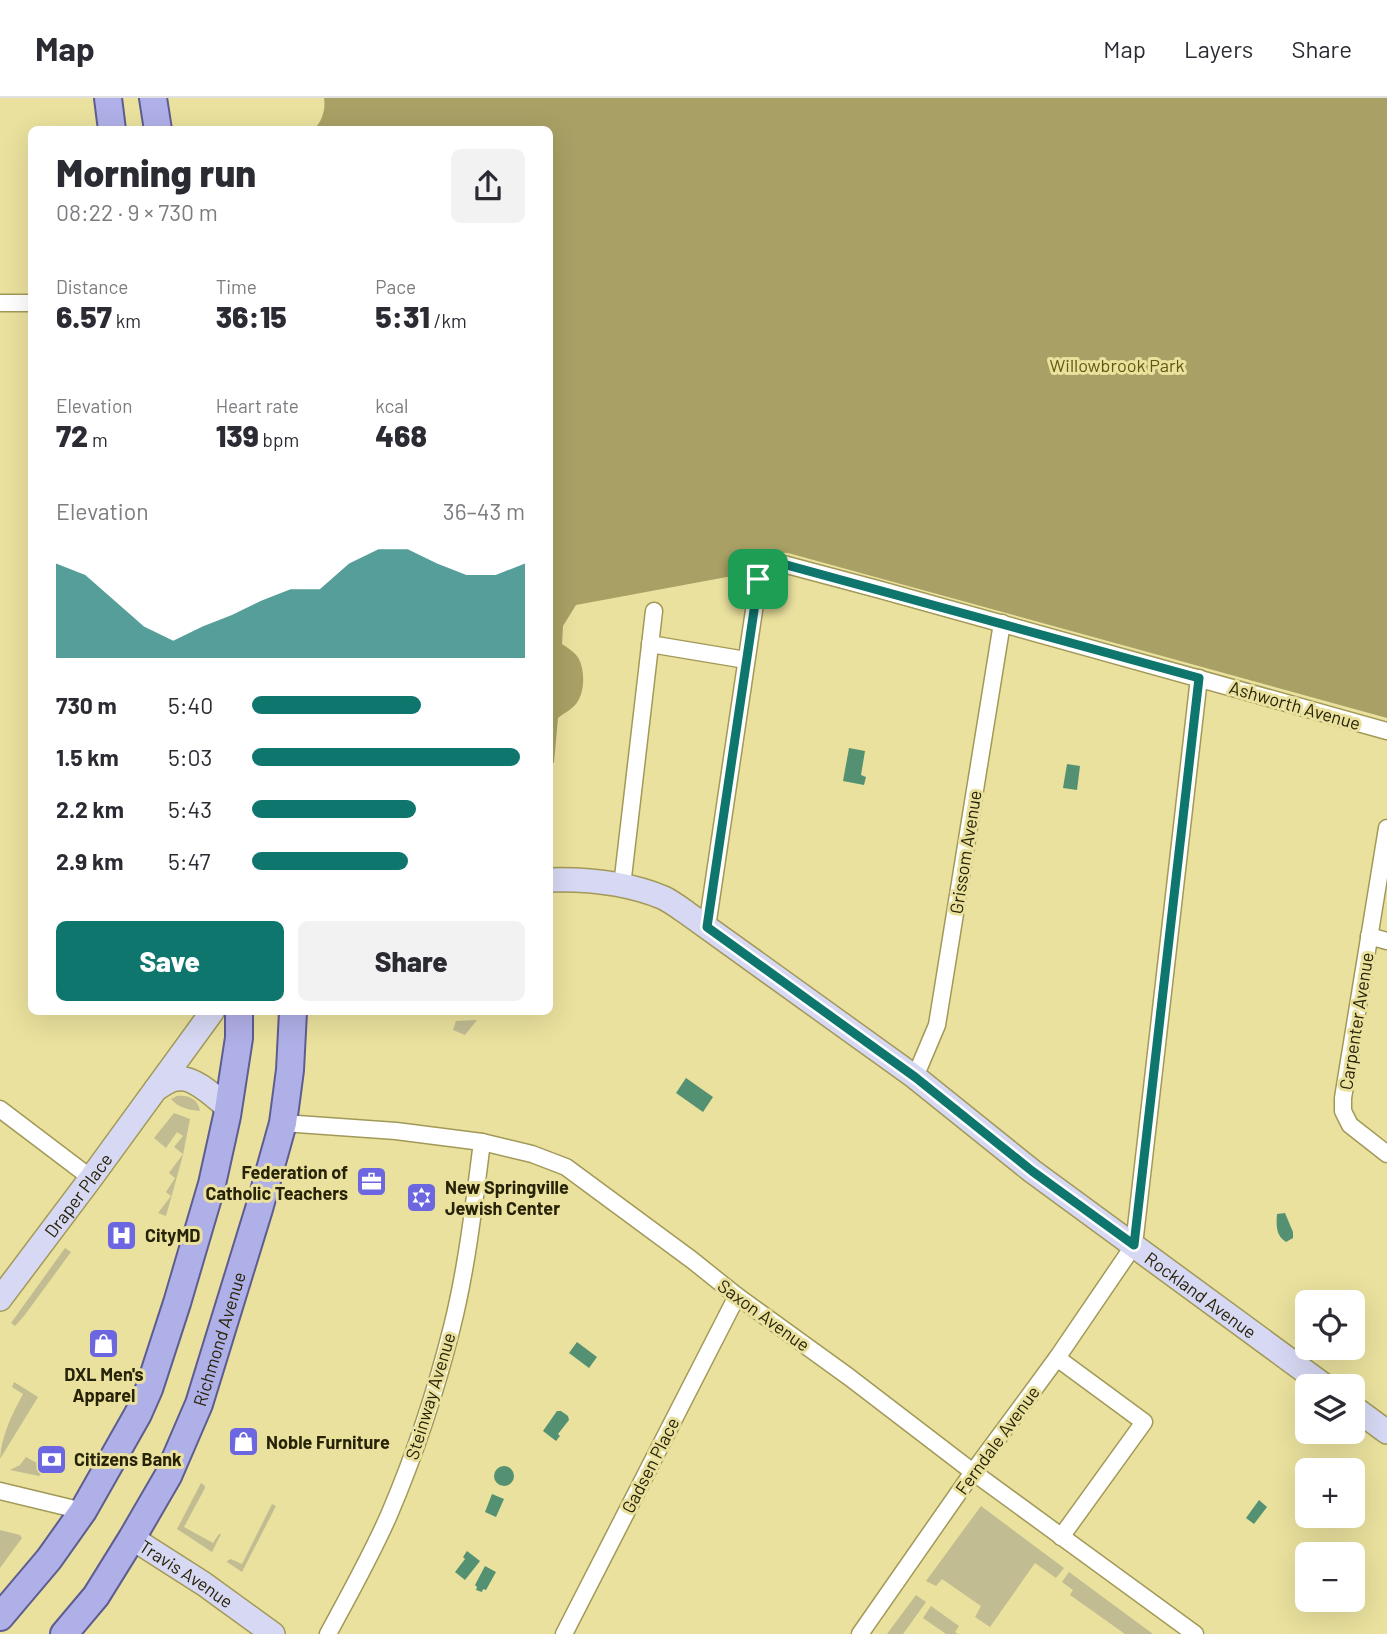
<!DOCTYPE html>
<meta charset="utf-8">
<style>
body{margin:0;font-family:Barlow,sans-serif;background:#f2f2f3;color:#2b2b33;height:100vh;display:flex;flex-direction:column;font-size:26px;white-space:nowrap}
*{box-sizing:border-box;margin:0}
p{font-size:23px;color:#7c7c81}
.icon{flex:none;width:38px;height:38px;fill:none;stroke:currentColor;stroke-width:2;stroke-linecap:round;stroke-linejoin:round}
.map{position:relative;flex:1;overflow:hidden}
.sheet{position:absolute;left:28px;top:28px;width:525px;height:889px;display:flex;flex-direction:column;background:#fff;border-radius:10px;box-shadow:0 7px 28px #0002}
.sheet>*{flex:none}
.buttons{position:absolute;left:1295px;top:1192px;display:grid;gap:14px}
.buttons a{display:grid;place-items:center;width:70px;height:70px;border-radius:10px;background:#fff;box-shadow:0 7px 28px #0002;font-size:35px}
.pin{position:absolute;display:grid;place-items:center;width:60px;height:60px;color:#fff;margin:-30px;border-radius:14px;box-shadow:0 4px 10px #0006}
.round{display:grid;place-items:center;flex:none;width:74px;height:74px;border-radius:10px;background:#f2f2f3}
.head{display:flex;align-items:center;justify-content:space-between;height:119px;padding:0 28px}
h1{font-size:38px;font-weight:800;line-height:52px}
.figures{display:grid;grid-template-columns:repeat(3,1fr);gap:10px;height:119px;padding:7px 28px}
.figures div{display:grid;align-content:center}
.figures b{font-size:30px;font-weight:800}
.figures small{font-size:19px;font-weight:400}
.figures p{font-size:19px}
.chart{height:196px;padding:14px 28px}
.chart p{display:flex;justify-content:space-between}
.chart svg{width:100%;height:126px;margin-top:7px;fill:#0f766e;opacity:.7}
.primary-button{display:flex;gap:14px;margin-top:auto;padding:14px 28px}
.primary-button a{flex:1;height:80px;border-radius:10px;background:#0f766e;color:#fff;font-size:28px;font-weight:800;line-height:80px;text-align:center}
.primary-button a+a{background:#f2f2f3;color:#2b2b33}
ul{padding:0 28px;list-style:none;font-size:23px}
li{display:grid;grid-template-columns:112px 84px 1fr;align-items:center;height:52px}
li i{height:18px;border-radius:9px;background:#0f766e}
header{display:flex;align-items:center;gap:42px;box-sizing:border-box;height:98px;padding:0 35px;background:#fff;border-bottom:2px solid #e1e1e2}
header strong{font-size:33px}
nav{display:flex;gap:38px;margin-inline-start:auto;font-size:24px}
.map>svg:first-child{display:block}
.green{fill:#c1bc92}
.forest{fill:#a9a065}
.water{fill:#539172}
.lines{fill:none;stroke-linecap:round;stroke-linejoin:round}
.street-casing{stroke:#a29958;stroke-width:19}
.secondary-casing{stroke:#a29958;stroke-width:26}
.primary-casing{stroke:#5e5d8f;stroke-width:30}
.street{stroke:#fff;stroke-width:16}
.secondary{stroke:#d7d8f3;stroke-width:23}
.primary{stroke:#b0b0e8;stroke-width:26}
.route-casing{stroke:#fff;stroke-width:14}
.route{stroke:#0f766e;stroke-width:9}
.labels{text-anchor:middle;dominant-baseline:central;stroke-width:6;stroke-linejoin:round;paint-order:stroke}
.park-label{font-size:18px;fill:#61580f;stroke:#eae19e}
.street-label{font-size:18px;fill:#272308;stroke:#eae19e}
.poi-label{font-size:18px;font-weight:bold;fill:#272308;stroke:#eae19e;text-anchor:start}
</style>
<header>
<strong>Map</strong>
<nav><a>Map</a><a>Layers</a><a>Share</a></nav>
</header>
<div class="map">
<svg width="1387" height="1536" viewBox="0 0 1387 1536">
<rect width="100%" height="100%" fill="#eae19e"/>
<g class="green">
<path d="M 477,922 L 465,937 L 453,932 L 456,923 Z"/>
<path d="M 177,998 C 189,997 198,1001 200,1013 C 190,1012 178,1010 171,1001 Z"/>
<path d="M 174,1015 L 190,1021 L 183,1057 L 166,1118 L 158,1115 L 171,1098 L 166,1094 L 175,1080 L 169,1075 L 183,1056 L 174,1049 L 183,1038 L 177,1034 L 166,1050 L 154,1040 Z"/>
<path d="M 65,1150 L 71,1154 L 24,1218 L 15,1228 L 11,1225 Z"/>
<path d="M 14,1284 L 38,1299 L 0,1361 C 1,1339 12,1316 23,1296 L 12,1289 Z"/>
<path d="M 26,1359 L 46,1370 L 39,1378 L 10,1372 L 20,1367 Z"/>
<path d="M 201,1385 L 205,1388 L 205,1390 L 184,1429 L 213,1445 L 219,1436 L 221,1436 L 212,1454 L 177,1431 Z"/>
<path d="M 272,1406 L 276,1408 L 242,1474 L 227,1464 L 227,1463 L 231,1461 L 242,1466 Z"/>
<path d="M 981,1408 L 1064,1470 L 1056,1480 L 1035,1465 L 990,1529 L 975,1519 L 981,1508 L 942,1481 L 936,1488 L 926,1483 Z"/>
<path d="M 0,1432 L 20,1437 L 22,1440 L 0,1470 Z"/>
<path d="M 1069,1474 L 1153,1536 L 1125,1536 L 1070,1497 L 1073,1492 L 1062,1484 Z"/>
<path d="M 916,1497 L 926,1504 L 903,1536 L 887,1536 Z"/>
<path d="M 931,1508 L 959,1528 L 955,1534 L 958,1536 L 946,1536 L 923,1520 Z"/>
</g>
<path class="forest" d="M 324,0 L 1387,0 L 1387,620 L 788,455 C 765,454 755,455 743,476 L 576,507 L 563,528 L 562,546 C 568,550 575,554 579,561 C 585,573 585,595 576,606 C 571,612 564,615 558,620 L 554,665 L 550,665 L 550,32 L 314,31 C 322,24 326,11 324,0 Z"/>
<g class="water">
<path d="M 849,650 L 865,653 L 861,677 L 866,679 L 864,687 L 843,683 Z"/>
<path d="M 1067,666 L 1080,668 L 1077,692 L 1063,690 Z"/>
<path d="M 686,980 L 713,999 L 703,1014 L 676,995 Z"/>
<path d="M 1285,1115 L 1293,1134 L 1293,1140 L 1286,1144 C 1276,1138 1276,1127 1277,1116 Z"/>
<path d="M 577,1244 L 597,1259 L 589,1270 L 569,1255 Z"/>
<path d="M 557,1313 L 561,1313 L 568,1318 L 569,1322 L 558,1336 L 560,1338 L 556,1343 L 543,1333 Z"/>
<circle cx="504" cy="1378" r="10"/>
<path d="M 492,1396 L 504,1401 L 496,1419 L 485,1414 Z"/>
<path d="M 1259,1402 L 1267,1409 L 1254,1426 L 1246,1420 Z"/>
<path d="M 467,1453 L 480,1463 L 465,1482 L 455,1474 L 465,1461 L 463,1459 Z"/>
<path d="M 485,1468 L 496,1474 L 486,1492 L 483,1491 L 482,1494 L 476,1492 L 477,1489 L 475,1487 Z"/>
</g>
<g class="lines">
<defs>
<g id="street">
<path d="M 0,205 L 32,205"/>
<path d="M 650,546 L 746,562"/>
<path d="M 1387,730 L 1343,1000 L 1343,1013 L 1350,1027 L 1387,1056"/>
<path d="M 622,788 L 654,513"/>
<path d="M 707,829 L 760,472 L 764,466 L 772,463 L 881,492 L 1387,633"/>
<path d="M 1369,838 L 1387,843"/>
<path d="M 915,979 L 937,927 L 1002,525"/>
<path d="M 0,1011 L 91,1080"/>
<path d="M 283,1025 L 396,1033 L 482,1044 L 532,1056 L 566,1069 L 692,1162 L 737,1198 L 849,1279 L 973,1374 L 1195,1536"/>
<path d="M 1057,1260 L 1144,1324 L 1061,1439"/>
<path d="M 0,1393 L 83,1413"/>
<path d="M 328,1536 C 349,1497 371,1458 389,1417 C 415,1356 436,1293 452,1229 C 467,1169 474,1106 482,1044"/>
<path d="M 564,1536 L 737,1198"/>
<path d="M 860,1536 L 973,1374 L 1057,1260 L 1134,1147 L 1199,580"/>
</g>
<g id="secondary">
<path id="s1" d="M 550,782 C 588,781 628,785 664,800 C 672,804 680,810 687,815 L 915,979 L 1032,1073 L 1325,1288"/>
<path d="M 156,991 C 163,987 170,981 178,981 C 194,978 216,1000 228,1010"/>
<path id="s2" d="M 0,1201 L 91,1080 L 212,914"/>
<path d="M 1353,1309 L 1387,1334"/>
<path id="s3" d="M 132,1440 L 204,1486 L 273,1536"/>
</g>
<g id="primary">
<path d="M 108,0 L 112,32"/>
<path d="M 153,0 L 158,32"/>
<path d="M 0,1519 L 49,1461 L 83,1413 L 138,1316 L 149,1291 L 177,1205 L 212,1086 L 227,1018 L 239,940 L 239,914"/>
<path id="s4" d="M 64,1536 L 96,1498 L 132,1440 L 168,1378 L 199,1306 L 259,1111 L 283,1025 L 290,972 L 293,914"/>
</g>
</defs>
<use href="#street" class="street-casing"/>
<use href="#secondary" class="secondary-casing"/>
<use href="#primary" class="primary-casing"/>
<use href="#street" class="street"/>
<use href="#secondary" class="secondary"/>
<use href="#primary" class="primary"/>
</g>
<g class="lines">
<defs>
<path id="route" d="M 772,463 L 1199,580 L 1134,1147 L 1032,1073 L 915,979 L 707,829 L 760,472 L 764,466 Z"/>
</defs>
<use href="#route" class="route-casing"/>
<use href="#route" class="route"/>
</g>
<defs>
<symbol id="office-square" viewBox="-11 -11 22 22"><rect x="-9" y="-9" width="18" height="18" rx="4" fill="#6c67e1" stroke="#eae19e"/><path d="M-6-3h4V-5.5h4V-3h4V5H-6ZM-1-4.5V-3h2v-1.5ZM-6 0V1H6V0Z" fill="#fff"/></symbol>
<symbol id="synagogue-square" viewBox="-11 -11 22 22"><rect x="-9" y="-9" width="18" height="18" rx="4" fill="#6c67e1" stroke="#eae19e"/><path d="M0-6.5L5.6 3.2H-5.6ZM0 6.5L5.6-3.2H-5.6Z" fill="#fff"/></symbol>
<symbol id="hospital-square" viewBox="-11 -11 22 22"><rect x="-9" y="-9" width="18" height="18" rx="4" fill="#6c67e1" stroke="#eae19e"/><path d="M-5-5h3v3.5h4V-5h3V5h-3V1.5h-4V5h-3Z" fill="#fff"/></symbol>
<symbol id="shop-square" viewBox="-11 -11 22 22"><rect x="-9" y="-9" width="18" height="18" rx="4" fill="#6c67e1" stroke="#eae19e"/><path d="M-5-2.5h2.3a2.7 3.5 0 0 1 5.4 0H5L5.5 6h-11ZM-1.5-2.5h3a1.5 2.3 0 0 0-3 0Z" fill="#fff"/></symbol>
<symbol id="bank-square" viewBox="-11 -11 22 22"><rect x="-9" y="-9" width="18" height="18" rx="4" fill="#6c67e1" stroke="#eae19e"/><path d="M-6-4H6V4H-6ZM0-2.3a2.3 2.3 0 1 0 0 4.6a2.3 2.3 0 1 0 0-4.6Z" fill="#fff"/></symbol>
</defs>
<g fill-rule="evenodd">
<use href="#office-square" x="354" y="1066" width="35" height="35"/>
<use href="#synagogue-square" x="404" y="1082" width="35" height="35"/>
<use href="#hospital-square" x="104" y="1120" width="35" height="35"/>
<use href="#shop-square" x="86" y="1228" width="35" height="35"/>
<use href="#shop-square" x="226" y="1326" width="35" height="35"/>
<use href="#bank-square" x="34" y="1344" width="35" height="35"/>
</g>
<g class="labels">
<g class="park-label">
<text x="1117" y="267">Willowbrook Park</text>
</g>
<g class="street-label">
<text transform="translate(1295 607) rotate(16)">Ashworth Avenue</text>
<text transform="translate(965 754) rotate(-81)">Grissom Avenue</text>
<text transform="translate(1356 923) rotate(-81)">Carpenter Avenue</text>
<text stroke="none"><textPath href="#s2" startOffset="130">Draper Place</textPath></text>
<text stroke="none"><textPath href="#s1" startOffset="784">Rockland Avenue</textPath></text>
<text transform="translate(764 1217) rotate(36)">Saxon Avenue</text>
<text stroke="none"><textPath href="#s4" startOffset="336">Richmond Avenue</textPath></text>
<text transform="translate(430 1298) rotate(-73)">Steinway Avenue</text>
<text transform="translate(997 1342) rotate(-54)">Ferndale Avenue</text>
<text transform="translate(650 1367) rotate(-63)">Gadsen Place</text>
<text stroke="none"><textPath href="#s3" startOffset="65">Travis Avenue</textPath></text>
</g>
<g class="poi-label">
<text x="348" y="1074" text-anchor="end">Federation of<tspan x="348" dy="21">Catholic Teachers</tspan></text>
<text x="445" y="1089">New Springville<tspan x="445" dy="21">Jewish Center</tspan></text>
<text x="145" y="1137">CityMD</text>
<text x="104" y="1276" text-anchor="middle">DXL Men's<tspan x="104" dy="21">Apparel</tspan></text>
<text x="266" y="1344">Noble Furniture</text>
<text x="74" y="1361">Citizens Bank</text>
</g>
</g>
</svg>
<div class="buttons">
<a><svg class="icon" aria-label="locate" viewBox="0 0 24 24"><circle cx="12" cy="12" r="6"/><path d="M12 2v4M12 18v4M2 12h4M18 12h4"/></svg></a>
<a><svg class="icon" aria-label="layers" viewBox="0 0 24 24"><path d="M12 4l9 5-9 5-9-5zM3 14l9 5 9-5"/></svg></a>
<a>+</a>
<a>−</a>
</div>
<div class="pin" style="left:758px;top:481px;background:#1e9e55"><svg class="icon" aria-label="arrive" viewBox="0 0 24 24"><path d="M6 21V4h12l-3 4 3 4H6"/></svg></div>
<section class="sheet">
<div class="head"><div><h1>Morning run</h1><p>08:22 · 9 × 730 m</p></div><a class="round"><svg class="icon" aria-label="share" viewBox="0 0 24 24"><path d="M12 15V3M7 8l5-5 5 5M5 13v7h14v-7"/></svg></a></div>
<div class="figures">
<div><p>Distance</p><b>6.57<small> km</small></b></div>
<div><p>Time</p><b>36:15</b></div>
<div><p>Pace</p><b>5:31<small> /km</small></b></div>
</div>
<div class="figures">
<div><p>Elevation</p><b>72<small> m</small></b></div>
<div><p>Heart rate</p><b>139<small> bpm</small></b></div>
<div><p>kcal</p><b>468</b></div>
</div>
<div class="chart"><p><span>Elevation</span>36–43 m</p>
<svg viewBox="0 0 160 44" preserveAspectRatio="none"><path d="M0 44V11L10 15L20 24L30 33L40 38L50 33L60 29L70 24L80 20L90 20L100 11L110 6L120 6L130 11L140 15L150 15L160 11V44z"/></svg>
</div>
<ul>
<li><b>730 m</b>5:40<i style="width:62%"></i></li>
<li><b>1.5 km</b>5:03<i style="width:98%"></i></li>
<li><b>2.2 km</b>5:43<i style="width:60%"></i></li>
<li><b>2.9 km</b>5:47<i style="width:57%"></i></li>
</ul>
<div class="primary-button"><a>Save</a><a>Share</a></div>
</section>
</div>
